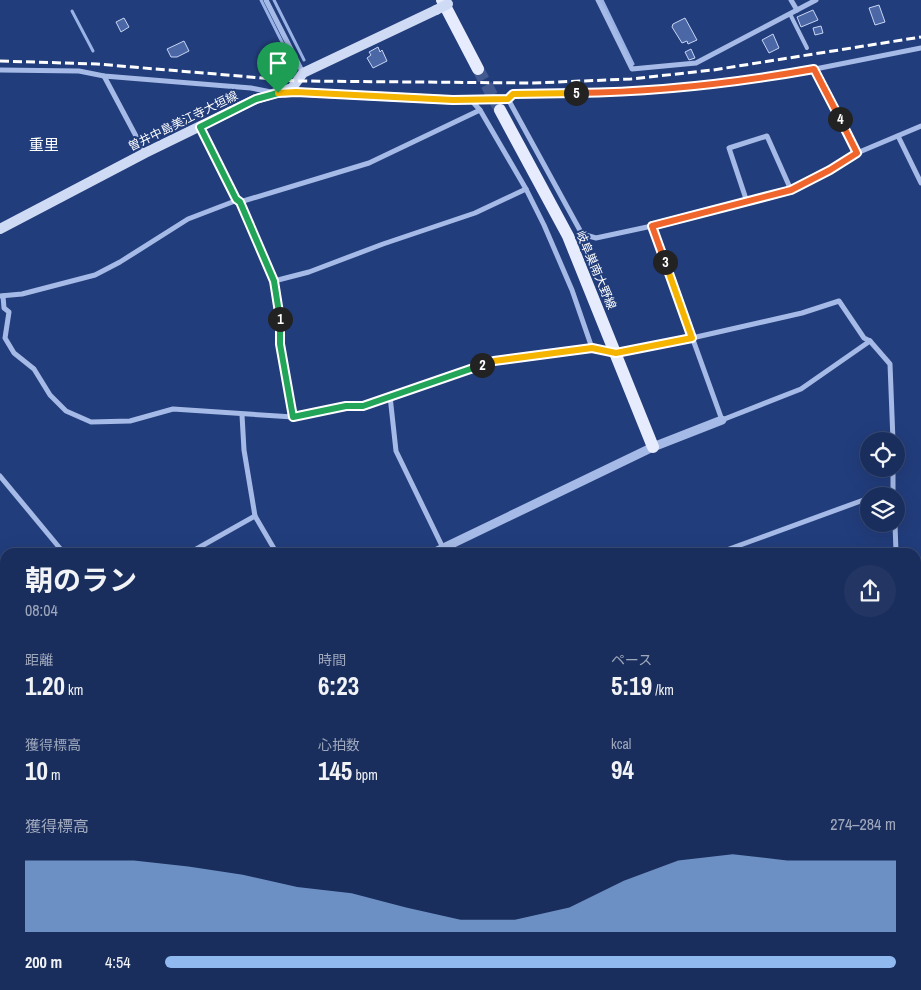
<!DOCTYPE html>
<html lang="ja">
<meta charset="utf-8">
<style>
body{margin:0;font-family:"Archivo Narrow","Noto Sans JP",sans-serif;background:#233663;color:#f1f3f6;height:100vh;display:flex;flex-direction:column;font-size:19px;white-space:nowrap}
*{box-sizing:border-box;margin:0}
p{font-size:16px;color:#9fa8bc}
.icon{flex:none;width:28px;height:28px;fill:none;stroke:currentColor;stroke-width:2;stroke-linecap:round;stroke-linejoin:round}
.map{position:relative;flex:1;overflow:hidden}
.drawer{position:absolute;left:0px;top:548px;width:921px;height:442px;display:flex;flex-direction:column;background:#1a2e5d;border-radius:15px 15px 0 0;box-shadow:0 5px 20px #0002,0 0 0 1px #384a72}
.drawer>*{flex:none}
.tools{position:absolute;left:860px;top:432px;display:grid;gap:10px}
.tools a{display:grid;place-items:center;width:45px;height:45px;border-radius:50%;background:#1a2e5d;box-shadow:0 5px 20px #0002,0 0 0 1px #384a72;font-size:25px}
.pin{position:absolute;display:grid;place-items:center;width:42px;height:42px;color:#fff;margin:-51px -21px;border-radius:50% 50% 50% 0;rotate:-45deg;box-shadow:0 0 5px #0007}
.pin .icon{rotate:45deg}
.km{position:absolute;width:25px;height:25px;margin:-12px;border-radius:50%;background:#222;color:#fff;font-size:14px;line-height:25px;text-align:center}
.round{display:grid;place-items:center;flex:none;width:52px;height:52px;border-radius:26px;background:#233663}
.headline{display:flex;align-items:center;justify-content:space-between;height:85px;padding:0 25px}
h1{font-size:28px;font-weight:700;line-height:38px}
.metrics{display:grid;grid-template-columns:repeat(3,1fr);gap:8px;height:85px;padding:5px 25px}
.metrics div{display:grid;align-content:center}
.metrics b{font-size:25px;font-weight:700}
.metrics small{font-size:14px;font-weight:400}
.metrics p{font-size:14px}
.chart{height:140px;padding:10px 25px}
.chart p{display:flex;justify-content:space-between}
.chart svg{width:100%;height:90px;margin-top:5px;fill:#90b9f0;opacity:.7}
ul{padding:0 25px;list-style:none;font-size:16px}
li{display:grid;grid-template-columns:80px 60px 1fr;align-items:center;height:38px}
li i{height:12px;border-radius:6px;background:#90b9f0}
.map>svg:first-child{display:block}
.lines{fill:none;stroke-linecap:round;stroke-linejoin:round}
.stream{stroke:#99b3e7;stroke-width:3}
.building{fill:#4b67a5;stroke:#c8d6f5}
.primary-tunnel{stroke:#435a90;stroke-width:12;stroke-dasharray:12 6;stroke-linecap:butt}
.service{stroke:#a5bae6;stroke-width:4}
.minor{stroke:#a5bae6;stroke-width:5}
.tertiary{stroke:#a5bae6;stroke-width:9}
.secondary{stroke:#cfdaf5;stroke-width:10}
.primary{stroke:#e6ecfd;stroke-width:12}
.rail{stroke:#fff;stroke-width:3;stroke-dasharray:9 4;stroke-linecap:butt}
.secondary-bridge{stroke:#cfdaf5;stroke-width:10}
.split-1-casing{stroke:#fff;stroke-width:10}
.split-2-casing{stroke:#fff;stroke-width:10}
.split-3-casing{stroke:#fff;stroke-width:10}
.split-4-casing{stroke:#fff;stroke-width:10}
.split-5-casing{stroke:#fff;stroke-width:10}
.split-6-casing{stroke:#fff;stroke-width:10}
.split-1{stroke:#22a559;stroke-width:6}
.split-2{stroke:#22a559;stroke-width:6}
.split-3{stroke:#f5b400;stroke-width:6}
.split-4{stroke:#f0652b;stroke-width:6}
.split-5{stroke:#f0652b;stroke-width:6}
.split-6{stroke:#f5b400;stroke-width:6}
.labels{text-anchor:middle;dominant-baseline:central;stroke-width:4;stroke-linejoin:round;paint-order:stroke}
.street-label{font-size:12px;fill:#fff;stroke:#223d7c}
.quarter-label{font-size:15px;fill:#fff;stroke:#223d7c}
</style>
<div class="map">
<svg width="921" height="990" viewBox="0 0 921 990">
<rect width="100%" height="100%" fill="#223d7c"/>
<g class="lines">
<g class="stream">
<path d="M 261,0 L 292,62"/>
<path d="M 274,0 L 304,60"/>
<path d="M 602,0 L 633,64"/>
<path d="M 72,11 L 93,51"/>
</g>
</g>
<g class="building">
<path d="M 879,5 L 885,22 L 875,25 L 869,8 Z"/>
<path d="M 813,10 L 818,20 L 801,27 L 797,17 Z"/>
<path d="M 124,18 L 129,27 L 121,32 L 116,22 Z"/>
<path d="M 685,18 L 697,40 L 688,44 L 687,41 L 682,43 L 672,27 L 673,24 Z"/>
<path d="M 821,26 L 823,33 L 815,35 L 813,28 Z"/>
<path d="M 773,34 L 779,48 L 769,53 L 762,40 Z"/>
<path d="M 184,41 L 189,51 L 177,57 L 171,57 L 167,49 Z"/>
<path d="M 378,47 L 380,52 L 382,50 L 387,61 L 373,68 L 367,58 L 371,55 L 369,52 Z"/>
<path d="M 691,49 L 695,58 L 689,60 L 685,52 Z"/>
</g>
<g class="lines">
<path class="primary-tunnel" d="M 478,69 L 500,110"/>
<path class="service" d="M 790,14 L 807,48"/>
<g class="minor">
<path d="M 266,0 L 303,73"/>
<path d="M 598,0 L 632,69 L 696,63 L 816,0"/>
<path d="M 791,0 L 797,10"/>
<path d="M 921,48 L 790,74 L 700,85 L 610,93 L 513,94 L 508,99 L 582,234 L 596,238 L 652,226 L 791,190 L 830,170 L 857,153 L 921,126"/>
<path d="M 814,69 L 857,153"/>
<path d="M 0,70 L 79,71 L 104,76 L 251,88 L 271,92"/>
<path d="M 104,76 L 145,153"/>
<path d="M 471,100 L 480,110 L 526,189 L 544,225 L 572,290 L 592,348"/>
<path d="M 200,127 C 208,143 227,192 240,202 L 274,281 L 280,310 L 280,344 L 293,417"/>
<path d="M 898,136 L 921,183"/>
<path d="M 747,202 L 729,148 L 767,136 L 791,190"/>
<path d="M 652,226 L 722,420 L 801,389 L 870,341"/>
<path d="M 274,281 L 309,272 L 383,244 L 475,213 L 526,189"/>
<path d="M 0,296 L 22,294 L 95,275 L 120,262 L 188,219 L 235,201 L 240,202 L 369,163 L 480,110"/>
<path d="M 3,296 L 4,308 L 9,312 L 5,338 L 14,353 L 34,369 L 50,395 L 66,411 L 91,422 L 130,421 L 173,409 L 293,417 L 346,406 L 363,406 L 494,361 L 592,348 L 616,353 L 692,338 L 802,313 L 839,301 L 864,338 L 870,341 L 890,364 L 893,441"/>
<path d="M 390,396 L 396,451 L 445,552"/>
<path d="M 242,415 L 244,450 L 255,516 L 276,552"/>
<path d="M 893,469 L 893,496"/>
<path d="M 0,476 L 63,552"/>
<path d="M 874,496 L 893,491"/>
<path d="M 895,524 L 896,552"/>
<path d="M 191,552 L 255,516"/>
<path d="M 721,552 L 869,498"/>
<path d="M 0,636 L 5,634"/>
<path d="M 916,644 L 921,642"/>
<path d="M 0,760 L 5,758"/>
<path d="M 916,811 L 921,810"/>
<path d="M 916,892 L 921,912"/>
<path d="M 916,950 L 921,949"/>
<path d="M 260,990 L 264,985"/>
</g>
<g class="tertiary">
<path d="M 284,93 L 296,92 L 453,100 L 508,99"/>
<path d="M 435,552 L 653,447 L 722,420"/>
<path d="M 0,664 L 5,674"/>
<path d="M 153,985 L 156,990"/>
</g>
<path class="secondary" d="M 0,229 L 145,153 L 256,99 L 292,88 L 303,73 L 436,10"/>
<g class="primary">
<path d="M 442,0 L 478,69"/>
<path d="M 500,110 L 568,236 L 653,447"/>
</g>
<path class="rail" d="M 0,61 L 97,64 L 298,81 L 533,83 L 631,79 L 713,70 L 921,37"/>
<path class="secondary-bridge" d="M 436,10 L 448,4"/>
</g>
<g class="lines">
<defs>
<path id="split-1" d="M 278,93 L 256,99 L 200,127 L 236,199 L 240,202 L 274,281 L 280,319"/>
<path id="split-2" d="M 280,319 L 280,344 L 293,417 L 346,406 L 363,406 L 482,365"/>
<path id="split-3" d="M 482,365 L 494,361 L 592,348 L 616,353 L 692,338 L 665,262"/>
<path id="split-4" d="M 665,262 L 652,226 L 791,190 L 830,170 L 857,153 L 840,119"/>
<path id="split-5" d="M 576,93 C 655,92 736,83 814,69 L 840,119"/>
<path id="split-6" d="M 278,93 L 296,92 L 453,100 L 508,99 L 513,94 L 576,93"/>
</defs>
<use href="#split-1" class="split-1-casing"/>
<use href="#split-2" class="split-2-casing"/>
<use href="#split-3" class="split-3-casing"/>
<use href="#split-4" class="split-4-casing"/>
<use href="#split-5" class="split-5-casing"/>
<use href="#split-6" class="split-6-casing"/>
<use href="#split-1" class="split-1"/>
<use href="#split-2" class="split-2"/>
<use href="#split-3" class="split-3"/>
<use href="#split-4" class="split-4"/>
<use href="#split-5" class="split-5"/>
<use href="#split-6" class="split-6"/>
</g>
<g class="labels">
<g class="street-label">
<text transform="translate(183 121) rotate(-26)">曽井中島美江寺大垣線</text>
<text transform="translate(596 270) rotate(67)">岐阜巣南大野線</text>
</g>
<g class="quarter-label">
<text x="44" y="144">重里</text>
</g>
</g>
</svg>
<div class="tools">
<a><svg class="icon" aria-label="locate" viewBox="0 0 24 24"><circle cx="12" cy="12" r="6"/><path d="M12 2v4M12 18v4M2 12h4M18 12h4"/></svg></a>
<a><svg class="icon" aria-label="layers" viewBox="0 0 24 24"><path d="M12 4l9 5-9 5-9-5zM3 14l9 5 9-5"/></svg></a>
</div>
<div class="pin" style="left:278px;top:93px;background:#1e9e55"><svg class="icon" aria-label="arrive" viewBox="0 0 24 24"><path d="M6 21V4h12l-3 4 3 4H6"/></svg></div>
<b class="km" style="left:280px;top:319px">1</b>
<b class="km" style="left:482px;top:365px">2</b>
<b class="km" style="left:665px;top:262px">3</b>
<b class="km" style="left:840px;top:119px">4</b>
<b class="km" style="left:576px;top:93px">5</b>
<section class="drawer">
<div class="headline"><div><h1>朝のラン</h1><p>08:04</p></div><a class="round"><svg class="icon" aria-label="share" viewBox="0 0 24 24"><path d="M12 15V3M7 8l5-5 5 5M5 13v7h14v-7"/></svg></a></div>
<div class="metrics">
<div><p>距離</p><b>1.20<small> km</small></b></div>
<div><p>時間</p><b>6:23</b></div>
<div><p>ペース</p><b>5:19<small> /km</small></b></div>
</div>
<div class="metrics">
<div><p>獲得標高</p><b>10<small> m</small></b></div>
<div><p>心拍数</p><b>145<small> bpm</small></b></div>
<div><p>kcal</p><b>94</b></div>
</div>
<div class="chart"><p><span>獲得標高</span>274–284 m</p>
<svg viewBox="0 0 160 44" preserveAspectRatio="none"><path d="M0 44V9L10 9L20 9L30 12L40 16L50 22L60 25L70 32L80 38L90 38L100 32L110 19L120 9L130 6L140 9L150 9L160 9V44z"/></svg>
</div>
<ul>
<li><b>200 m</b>4:54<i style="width:100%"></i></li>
</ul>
</section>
</div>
